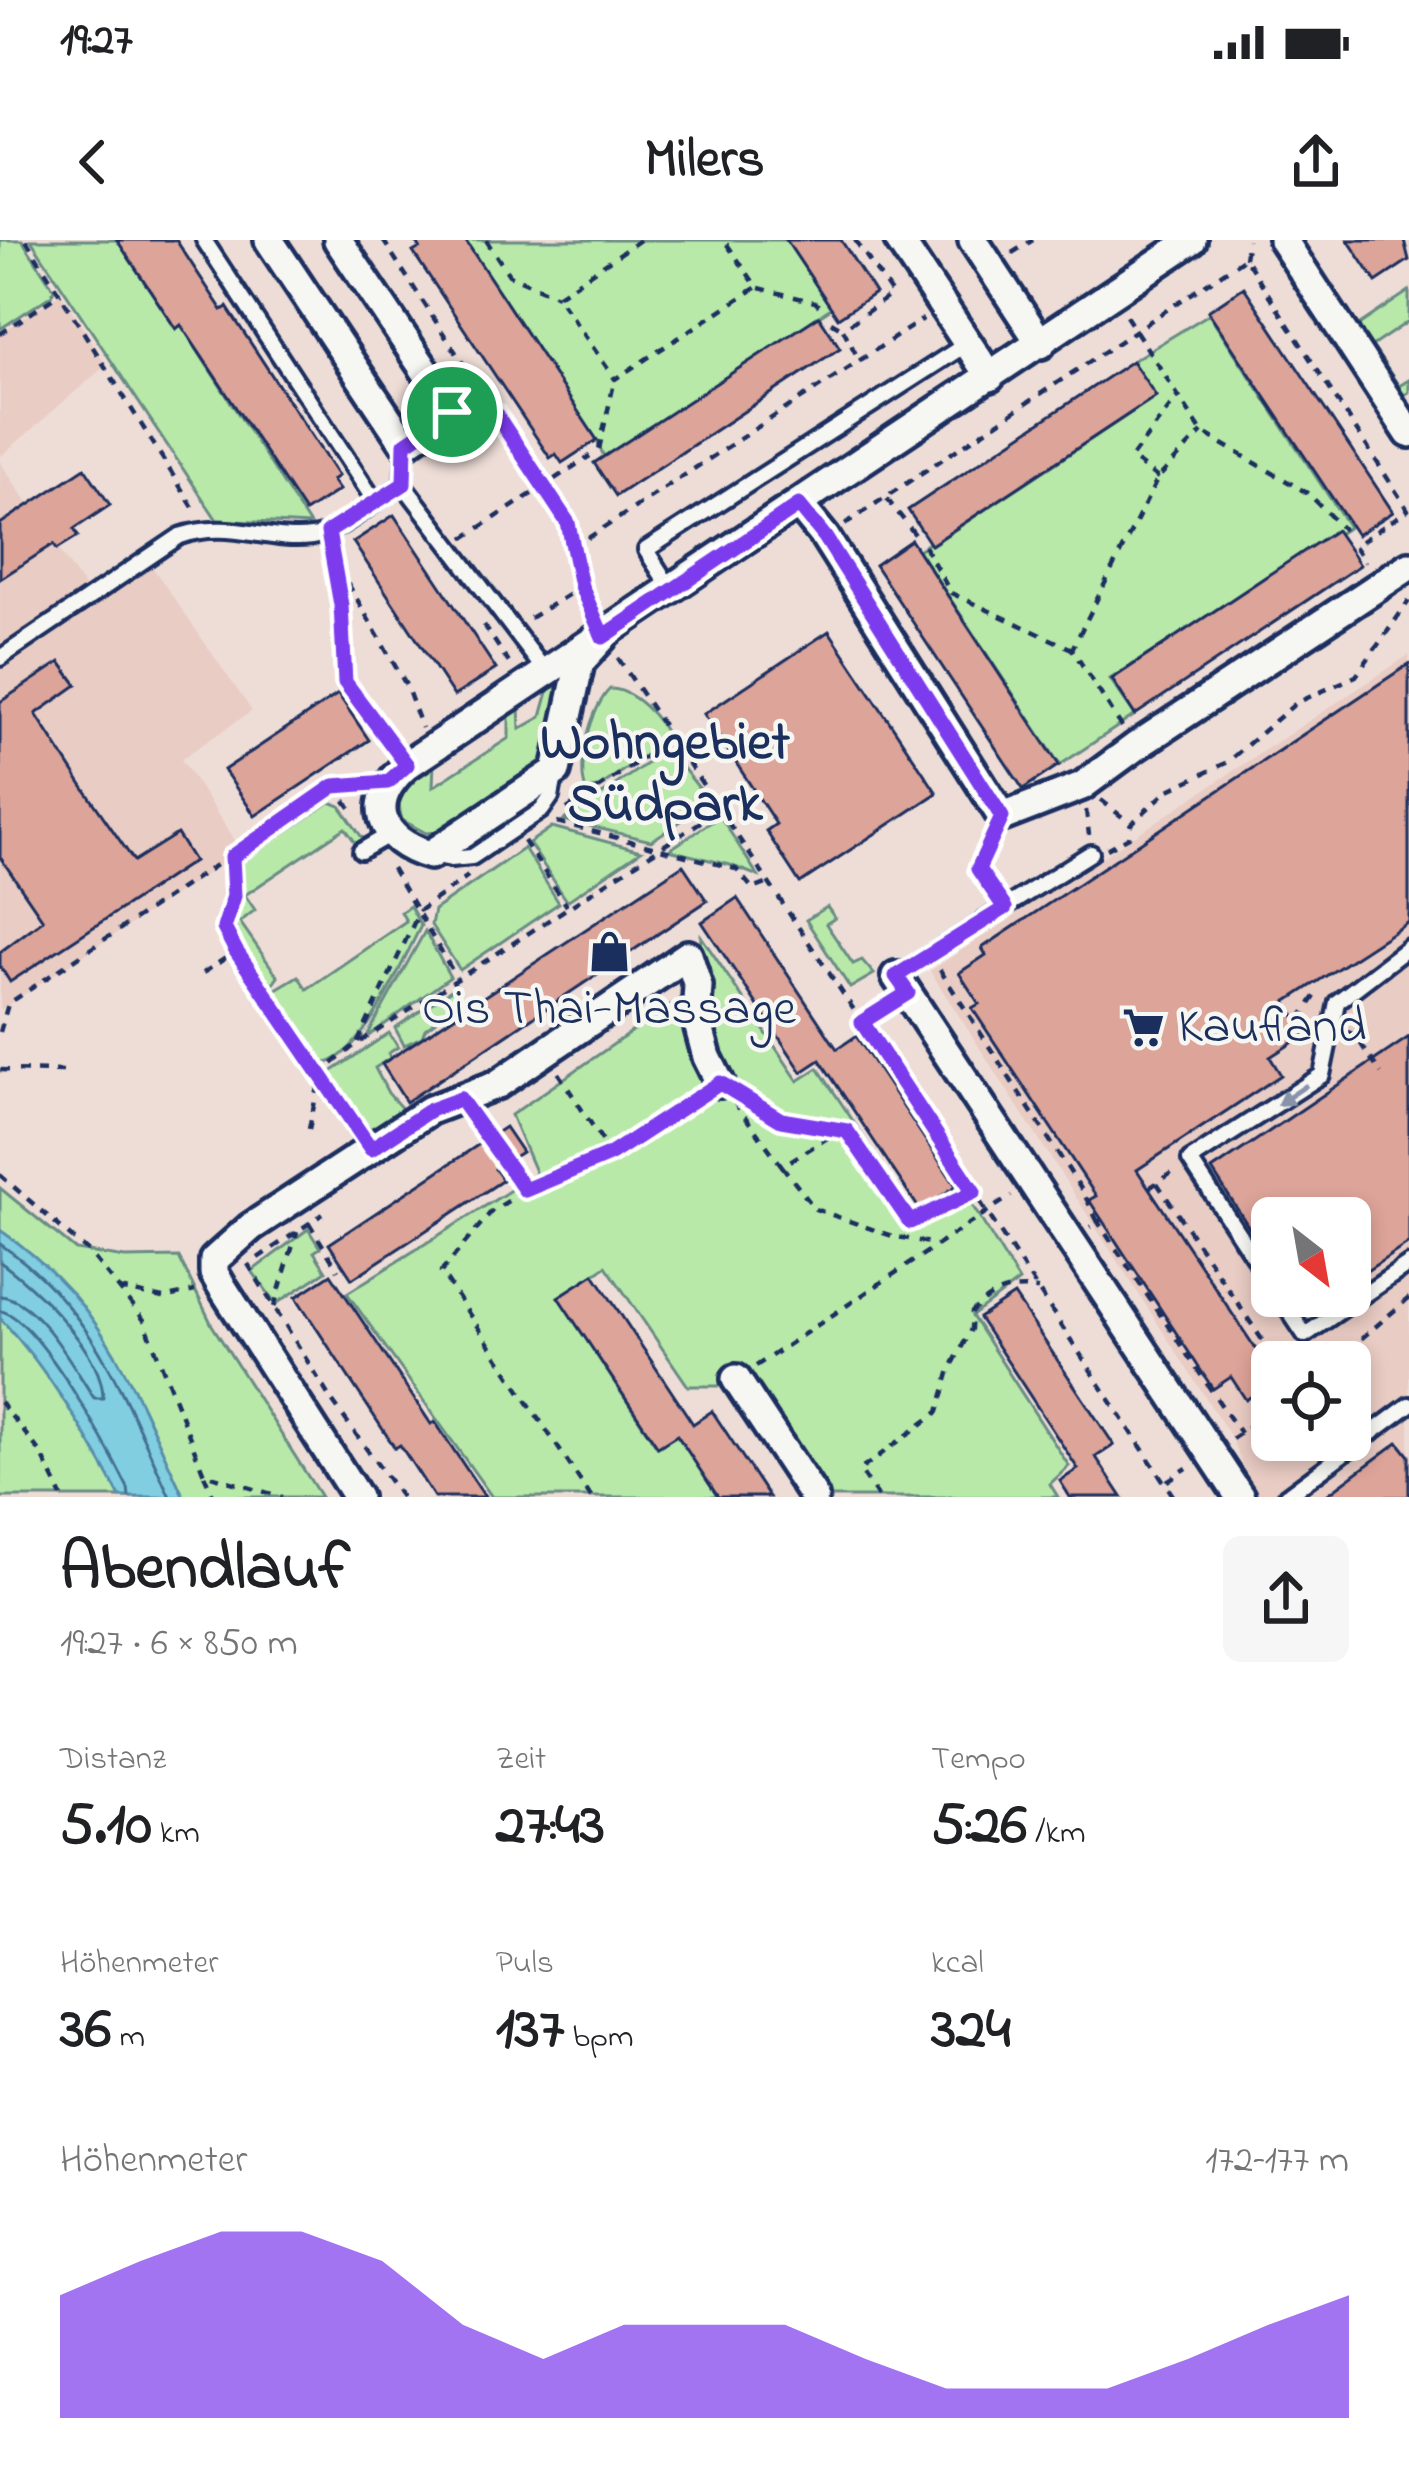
<!DOCTYPE html>
<html lang="de">
<meta charset="utf-8">
<style>
body{margin:0;font-family:"Indie Flower",sans-serif;background:#f6f6f6;color:#202124;height:100vh;display:flex;flex-direction:column;font-size:45px;white-space:nowrap}
*{box-sizing:border-box;margin:0}
p{font-size:39px;color:#757577}
.icon{flex:none;width:66px;height:66px;fill:none;stroke:currentColor;stroke-width:2;stroke-linecap:round;stroke-linejoin:round}
.map{position:relative;height:1257px;overflow:hidden}
.drawer{display:flex;flex-direction:column;background:#fff;flex:1}
.drawer>*{flex:none}
.needle{width:78px;rotate:149deg}
.buttons{position:absolute;left:1251px;top:957px;display:grid;gap:24px}
.buttons a{display:grid;place-items:center;width:120px;height:120px;border-radius:18px;background:#fff;box-shadow:0 6px 18px #0003;font-size:60px}
.pin{position:absolute;display:grid;place-items:center;width:102px;height:102px;color:#fff;margin:-51px;border:6px solid #fff;border-radius:50%;box-shadow:0 3px 12px #0007}
.round{display:grid;place-items:center;flex:none;width:126px;height:126px;border-radius:18px;background:#f6f6f6}
.summary{display:flex;align-items:center;justify-content:space-between;height:204px;padding:0 60px}
h1{font-size:66px;font-weight:700;line-height:90px}
.metrics{display:grid;grid-template-columns:repeat(3,1fr);gap:18px;height:204px;padding:12px 60px}
.metrics div{display:grid;align-content:center}
.metrics b{font-size:60px;font-weight:700}
.metrics small{font-size:33px;font-weight:400}
.metrics p{font-size:33px}
.chart{height:336px;padding:24px 60px}
.chart p{display:flex;justify-content:space-between}
.chart svg{width:100%;height:216px;margin-top:12px;fill:#7c3aed;opacity:.7}
.status{display:flex;justify-content:space-between;align-items:center;height:84px;padding:0 60px;background:#fff;direction:ltr}
.status svg{height:33px;fill:currentColor}
header{display:flex;justify-content:space-between;align-items:center;height:156px;padding:0 60px;background:#fff;font-size:54px;font-weight:700}
.map>svg:first-child{display:block}
.built{fill:#e9ccc4;fill-rule:evenodd}
.green{fill:#b8e9a9;stroke:#6a8c84;stroke-width:3}
.water{fill:#81cee0;stroke:#588eac;stroke-width:3}
.lines{fill:none;stroke-linecap:round;stroke-linejoin:round}
.shore{stroke:#446f92;stroke-width:3}
.building{fill:#dda499;stroke:#1b2f5e;stroke-width:3}
.service-casing{stroke:#1b2f5e;stroke-width:22}
.minor-casing{stroke:#1b2f5e;stroke-width:36}
.path{stroke:#1b2f5e;stroke-width:4.5;stroke-dasharray:9 9;stroke-linecap:butt}
.service{stroke:#f6f6f2;stroke-width:14}
.minor{stroke:#f6f6f2;stroke-width:27}
.oneway{fill:#8892a8}
.route-casing{stroke:#fff;stroke-width:24}
.route{stroke:#7c3aed;stroke-width:15}
.labels{text-anchor:middle;dominant-baseline:central;stroke-width:9;stroke-linejoin:round;paint-order:stroke}
.poi-label{font-size:51px;fill:#1b2f5e;stroke:#f6f6f2}
.neighbourhood-label{font-size:54px;font-weight:bold;fill:#1b2f5e;stroke:#f6f6f2}
</style>
<div class="status"><b>19:27</b><svg viewBox="0 0 49 12"><path d="M0 12V9h3v3zM5 12V6h3v6zM10 12V3h3v9zM15 12V0h3v12zM26 1h20v11H26zM47 4h2v5h-2z"/></svg></div>
<header><svg class="icon" aria-label="back" viewBox="0 0 24 24"><path d="M15 5l-7 7 7 7"/></svg>Milers<svg class="icon" aria-label="share" viewBox="0 0 24 24"><path d="M12 15V3M7 8l5-5 5 5M5 13v7h14v-7"/></svg></header>
<div class="map">
<svg width="1409" height="1257" viewBox="0 0 1409 1257">
<rect width="100%" height="100%" fill="#eeddd7"/>
<filter id="ink" filterUnits="userSpaceOnUse"><feTurbulence type="fractalNoise" baseFrequency=".00833" numOctaves="2"/><feDisplacementMap in="SourceGraphic" scale="24" xChannelSelector="R" yChannelSelector="G"/><feConvolveMatrix kernelMatrix="1 2 1 2 8 2 1 2 1" color-interpolation-filters="sRGB"/></filter>
<g filter="url(#ink)">
<g class="built">
<path d="M 61,53 L 106,125 L 0,217 L 0,94 Z"/>
<path d="M 0,222 L 87,351 L 0,411 Z"/>
<path d="M 153,328 L 252,471 L 181,519 L 242,611 L 0,770 L 0,430 Z"/>
<path d="M 1409,415 L 1409,1257 L 1255,1257 L 1231,1197 L 930,731 ZM 1272,978 L 1350,978 L 1350,1056 L 1272,1056 ZM 1272,1122 L 1350,1122 L 1350,1200 L 1272,1200 Z"/>
</g>
<g class="green">
<path d="M 0,0 L 22,0 L 54,49 L 52,55 L 0,89 Z"/>
<path d="M 31,0 L 117,0 L 175,88 L 181,85 L 310,285 L 217,280 Z"/>
<path d="M 465,0 L 786,0 L 831,68 L 604,217 L 597,200 Z"/>
<path d="M 1409,51 L 1409,81 L 1372,106 L 1399,146 L 1409,140 L 1409,152 L 1403,156 L 1409,173 L 1354,88 Z"/>
<path d="M 1209,74 L 1349,287 L 1110,439 L 1135,475 L 1060,525 L 918,310 L 929,303 L 932,305 L 1155,157 L 1132,121 Z"/>
<path d="M 555,447 L 561,454 L 546,517 L 534,531 L 440,592 L 426,593 L 402,580 C 392,548 410,539 434,523 L 433,547 L 509,498 L 509,473 L 519,467 L 520,489 L 541,477 L 549,448 Z"/>
<path d="M 610,449 C 633,449 661,478 668,499 L 598,548 L 586,550 C 576,526 591,467 610,449 Z"/>
<path d="M 668,509 L 710,562 L 651,601 L 564,580 Z"/>
<path d="M 330,562 L 340,566 L 363,599 L 358,606 L 345,588 L 245,655 L 255,670 L 240,682 L 278,737 L 269,749 C 235,696 226,687 240,623 Z"/>
<path d="M 720,576 L 758,636 L 730,625 L 669,610 Z"/>
<path d="M 552,587 L 641,611 L 567,661 L 529,603 Z"/>
<path d="M 524,608 L 559,663 L 460,730 L 431,685 L 434,670 Z"/>
<path d="M 410,666 L 421,686 C 402,721 362,822 320,824 L 271,752 L 298,736 L 307,749 L 406,681 L 401,672 Z"/>
<path d="M 827,667 L 835,678 L 826,684 L 853,724 L 862,720 L 874,734 L 850,748 L 806,680 Z"/>
<path d="M 425,691 L 450,737 L 366,798 Z"/>
<path d="M 701,696 L 798,841 L 818,828 L 920,982 L 964,952 L 1019,1041 L 972,1076 L 1069,1226 L 1050,1244 L 1058,1257 L 824,1257 L 754,1146 L 688,1146 L 606,1026 L 559,1058 L 657,1207 L 677,1195 L 718,1257 L 492,1257 L 347,1053 L 536,934 L 511,875 L 698,746 Z"/>
<path d="M 454,748 L 465,764 L 449,779 L 445,774 L 425,789 L 422,797 L 404,805 L 395,788 Z"/>
<path d="M 389,793 L 398,807 L 389,813 L 390,818 L 375,828 L 388,853 L 404,871 L 373,889 L 361,884 L 331,839 L 331,832 Z"/>
<path d="M 0,948 L 76,1010 L 125,1018 L 179,1017 L 212,1085 L 321,1257 L 0,1257 Z"/>
<path d="M 308,989 L 320,1008 L 314,1012 L 326,1031 L 276,1064 L 252,1031 Z"/>
</g>
<path class="water" d="M 0,990 C 105,1061 132,1147 184,1257 L 120,1257 C 86,1193 49,1131 0,1078 Z"/>
<g class="lines">
<g class="shore">
<path d="M 0,1004 C 94,1068 124,1158 170,1257"/>
<path d="M 0,1022 C 35,1047 104,1113 103,1158 L 94,1158 C 74,1128 38,1059 0,1056"/>
<path d="M 0,1071 C 37,1075 110,1212 128,1248 L 129,1257"/>
</g>
</g>
<g class="building">
<path d="M 117,0 L 176,0 L 222,70 L 227,67 L 338,236 L 332,240 L 339,250 L 305,272 L 181,85 L 176,89 Z"/>
<path d="M 415,0 L 465,0 L 597,200 L 562,223 L 556,214 L 550,218 L 413,12 L 420,8 Z"/>
<path d="M 786,0 L 841,0 L 875,53 L 838,78 Z"/>
<path d="M 1348,0 L 1404,0 L 1409,20 L 1376,42 Z"/>
<path d="M 1244,47 L 1393,272 L 1357,295 L 1208,71 Z"/>
<path d="M 819,76 L 840,108 L 616,256 L 594,223 Z"/>
<path d="M 1132,121 L 1156,156 L 931,305 L 908,270 Z"/>
<path d="M 85,228 L 110,265 L 74,289 L 78,296 L 57,309 L 54,304 L 0,339 L 0,284 Z"/>
<path d="M 394,275 L 496,429 L 454,456 L 353,302 Z"/>
<path d="M 1336,290 L 1360,325 L 1135,475 L 1112,439 Z"/>
<path d="M 911,300 L 1059,525 L 1023,549 L 875,325 Z"/>
<path d="M 829,391 L 937,553 L 800,643 L 766,591 L 776,584 L 704,474 Z"/>
<path d="M 60,422 L 77,445 L 36,474 L 81,544 L 134,621 L 177,594 L 194,621 L 10,742 L 0,726 L 0,712 L 43,680 L 0,617 L 0,462 Z"/>
<path d="M 1409,424 L 1409,682 L 1286,762 L 1306,794 L 1270,817 L 1281,835 L 1137,930 L 1261,1117 L 1254,1121 L 1269,1144 L 1246,1160 L 1231,1137 L 1213,1149 L 1089,960 L 1096,956 L 972,768 L 979,764 L 959,733 L 986,715 L 982,708 Z"/>
<path d="M 338,454 L 369,500 L 255,576 L 224,530 Z"/>
<path d="M 683,625 L 707,661 L 406,862 L 382,824 Z"/>
<path d="M 737,658 L 837,809 L 856,796 L 956,946 L 920,970 L 820,820 L 802,832 L 702,682 Z"/>
<path d="M 1409,797 L 1409,1003 L 1350,1042 L 1350,978 L 1272,978 L 1272,1023 L 1212,930 Z"/>
<path d="M 505,887 L 522,912 L 495,929 L 503,940 L 352,1039 L 329,1004 Z"/>
<path d="M 331,1034 L 431,1184 L 435,1182 L 485,1257 L 434,1257 L 400,1205 L 395,1208 L 296,1057 Z"/>
<path d="M 594,1034 L 693,1184 L 712,1171 L 769,1257 L 718,1257 L 677,1195 L 658,1207 L 558,1057 Z"/>
<path d="M 1014,1055 L 1114,1205 L 1096,1217 L 1122,1257 L 1070,1257 L 1060,1241 L 1078,1229 L 979,1078 Z"/>
<path d="M 1398,1202 L 1409,1216 L 1409,1257 L 1324,1257 Z"/>
</g>
<g class="lines">
<defs>
<g id="service">
<path d="M 204,0 L 374,260"/>
<path d="M 403,244 L 545,431"/>
<path d="M 672,351 L 646,310 L 968,103"/>
<path d="M 0,418 L 180,296 C 230,279 266,303 312,297 C 338,294 379,258 403,244 L 405,204"/>
<path d="M 361,611 L 392,593"/>
<path d="M 431,615 L 451,619 L 472,617 L 542,570 L 551,557 L 555,536"/>
<path d="M 896,736 L 1091,613"/>
<path d="M 1272,1045 L 1190,920 L 1322,835 L 1337,762 L 1409,707"/>
<path d="M 1279,1056 L 1305,1095 L 1409,1024"/>
<path d="M 1285,1257 L 1409,1165"/>
</g>
<g id="minor">
<path d="M 269,0 L 405,204 L 453,172 L 338,0"/>
<path d="M 899,0 L 990,137"/>
<path d="M 973,0 L 1041,104"/>
<path d="M 1283,0 L 1409,193"/>
<path d="M 799,265 L 825,297 L 1002,577 L 1082,546 L 1135,507 L 1409,326"/>
<path d="M 603,397 L 580,422 L 556,531 L 430,615 C 378,600 365,562 407,525 L 1192,0"/>
<path d="M 896,736 L 1240,1257"/>
<path d="M 736,1139 L 814,1257"/>
<path d="M 357,1257 L 221,1045 L 214,1033 L 214,1020 L 251,987 L 430,870 L 498,844 L 688,715 L 698,746 L 696,776 L 707,817 L 720,843"/>
</g>
</defs>
<use href="#service" class="service-casing"/>
<use href="#minor" class="minor-casing"/>
<g class="path">
<path d="M 26,0 L 196,272"/>
<path d="M 383,0 L 495,173"/>
<path d="M 486,0 L 509,35 L 557,56"/>
<path d="M 640,0 L 557,56 L 615,139 L 757,47 L 724,0"/>
<path d="M 855,0 L 892,54 L 843,89 L 859,120"/>
<path d="M 1012,13 L 1033,0"/>
<path d="M 1245,18 L 1248,0"/>
<path d="M 759,48 L 815,62 L 825,72"/>
<path d="M 1126,76 L 1202,192 L 1309,254 L 1344,290"/>
<path d="M 831,82 L 843,89"/>
<path d="M 0,94 L 61,53"/>
<path d="M 479,173 L 495,173 L 568,283 L 581,347 L 592,372"/>
<path d="M 599,209 L 615,139"/>
<path d="M 1158,238 L 1131,218 L 1178,156"/>
<path d="M 887,259 L 917,297"/>
<path d="M 845,284 L 1245,18 L 1408,270 L 1354,306 L 1365,322"/>
<path d="M 464,298 L 590,216"/>
<path d="M 924,306 L 951,353 L 1072,409"/>
<path d="M 573,308 L 923,79"/>
<path d="M 330,312 L 406,445 L 422,488"/>
<path d="M 331,319 L 341,365 L 345,442 L 393,506"/>
<path d="M 530,378 L 581,347"/>
<path d="M 484,385 L 511,426"/>
<path d="M 618,418 L 862,782 L 888,766"/>
<path d="M 1122,487 L 1072,409 L 1158,238 L 1202,192"/>
<path d="M 334,546 L 355,574"/>
<path d="M 1101,560 L 1131,584"/>
<path d="M 567,569 L 672,499"/>
<path d="M 1086,570 L 1089,595"/>
<path d="M 557,582 L 736,629 L 753,649 L 769,643"/>
<path d="M 524,601 L 567,666"/>
<path d="M 991,601 L 978,629 L 995,654"/>
<path d="M 1107,609 L 1129,597 L 1131,584 L 1167,551 L 1226,523 L 1296,463 L 1356,436 L 1409,361"/>
<path d="M 233,620 L 234,656 L 224,688 L 358,890"/>
<path d="M 392,628 L 456,737"/>
<path d="M 940,730 L 1083,952 L 1098,982 L 1090,987"/>
<path d="M 203,733 L 236,711"/>
<path d="M 1300,779 L 1320,749"/>
<path d="M 862,782 L 1174,1257"/>
<path d="M 1298,782 L 1315,783"/>
<path d="M 0,792 L 8,764 L 334,546 L 363,544"/>
<path d="M 1348,792 L 1355,795 L 1381,834"/>
<path d="M 358,802 L 420,670 L 468,636"/>
<path d="M 0,830 L 64,831"/>
<path d="M 558,833 L 611,914"/>
<path d="M 740,855 L 781,880 L 847,891 L 910,982 L 972,952"/>
<path d="M 734,862 L 782,926 L 837,892"/>
<path d="M 473,878 L 525,950"/>
<path d="M 309,889 L 321,833 L 354,806 L 719,570"/>
<path d="M 782,926 L 815,969 L 892,996 L 935,1004"/>
<path d="M 0,935 L 90,1013 L 144,1080 L 204,1234 L 282,1257"/>
<path d="M 1157,943 L 1277,1122"/>
<path d="M 1149,948 L 1176,930"/>
<path d="M 1101,980 L 1098,982 L 1240,1193"/>
<path d="M 309,983 L 338,1030"/>
<path d="M 258,1018 L 323,974"/>
<path d="M 248,1024 L 330,1158 L 401,1257"/>
<path d="M 119,1049 L 163,1058 L 195,1051"/>
<path d="M 274,1067 L 297,992"/>
<path d="M 1334,1122 L 1409,1058"/>
<path d="M 756,1126 L 1011,956"/>
<path d="M 0,1162 L 41,1213 L 62,1257"/>
<path d="M 1232,1199 L 1272,1171"/>
<path d="M 204,1235 L 214,1257"/>
<path d="M 1167,1241 L 1187,1228"/>
<path d="M 591,1257 L 441,1032 L 491,972 L 525,950 L 611,914 L 700,856"/>
<path d="M 878,1257 L 860,1230 L 938,1172 L 950,1130 L 971,1089 L 972,1072 C 993,1051 1008,1046 1038,1049"/>
</g>
<use href="#service" class="service"/>
<use href="#minor" class="minor"/>
</g>
<defs><path id="oneway-solid" d="M-6-.8H1V-3.2L6.5 0L1 3.2V.8H-6Z" transform="scale(3)"/></defs>
<use class="oneway" href="#oneway-solid" transform="translate(1292 855) rotate(146)"/>
</g>
<g class="lines" filter="url(#ink)">
<defs>
<path id="route" d="M 452,172 L 495,173 L 568,283 L 581,346 L 603,397 L 799,265 L 825,297 L 1002,577 L 978,629 L 1005,668 L 896,736 L 908,753 L 862,782 L 974,952 L 910,982 L 847,891 L 781,880 L 720,843 L 611,914 L 525,950 L 460,859 L 430,870 L 371,909 L 236,711 L 224,688 L 234,656 L 232,617 L 334,546 L 388,542 L 407,525 L 345,442 L 341,365 L 328,292 L 404,244 L 405,204 Z"/>
</defs>
<use href="#route" class="route-casing"/>
<use href="#route" class="route"/>
</g>
<defs>
<symbol id="shop-bare" viewBox="-9 -9 18 18"><path d="M-5-2.5h2.3a2.7 3.5 0 0 1 5.4 0H5L5.5 6h-11ZM-1.5-2.5h3a1.5 2.3 0 0 0-3 0Z" fill="#1b2f5e" stroke="#f6f6f2" stroke-width="2.5" paint-order="stroke"/></symbol>
<symbol id="supermarket-bare" viewBox="-9 -9 18 18"><path d="M-6-5.5h2.5l.6 2H6L4.5 2H-2.5L-4.4-4H-6ZM-1.5 3.2a1.3 1.3 0 1 0 .1 0ZM3 3.2a1.3 1.3 0 1 0 .1 0Z" fill="#1b2f5e" stroke="#f6f6f2" stroke-width="2.5" paint-order="stroke"/></symbol>
</defs>
<g fill-rule="evenodd">
<use href="#shop-bare" x="580" y="682" width="59" height="59"/>
<use href="#supermarket-bare" x="1114" y="758" width="59" height="59"/>
</g>
<g class="labels">
<g class="poi-label">
<text x="609" y="770">Ois Thai-Massage</text>
<text x="1178" y="788" text-anchor="start">Kaufland</text>
</g>
<g class="neighbourhood-label">
<text x="665" y="505">Wohngebiet<tspan x="665" dy="62">Südpark</tspan></text>
</g>
</g>
</svg>
<div class="buttons">
<a><svg class="needle" viewBox="-14 -14 28 28"><path d="M0-13l5 13h-10z" fill="#e53935"/><path d="M0 13l5-13h-10z" fill="#757577"/></svg></a>
<a><svg class="icon" aria-label="locate" viewBox="0 0 24 24"><circle cx="12" cy="12" r="6"/><path d="M12 2v4M12 18v4M2 12h4M18 12h4"/></svg></a>
</div>
<div class="pin" style="left:452px;top:172px;background:#1e9e55"><svg class="icon" aria-label="arrive" viewBox="0 0 24 24"><path d="M6 21V4h12l-3 4 3 4H6"/></svg></div>
</div>
<section class="drawer">
<div class="summary"><div><h1>Abendlauf</h1><p>19:27 · 6 × 850 m</p></div><a class="round"><svg class="icon" aria-label="share" viewBox="0 0 24 24"><path d="M12 15V3M7 8l5-5 5 5M5 13v7h14v-7"/></svg></a></div>
<div class="metrics">
<div><p>Distanz</p><b>5.10<small> km</small></b></div>
<div><p>Zeit</p><b>27:43</b></div>
<div><p>Tempo</p><b>5:26<small> /km</small></b></div>
</div>
<div class="metrics">
<div><p>Höhenmeter</p><b>36<small> m</small></b></div>
<div><p>Puls</p><b>137<small> bpm</small></b></div>
<div><p>kcal</p><b>324</b></div>
</div>
<div class="chart"><p><span>Höhenmeter</span>172–177 m</p>
<svg viewBox="0 0 160 44" preserveAspectRatio="none"><path d="M0 44V19L10 12L20 6L30 6L40 12L50 25L60 32L70 25L80 25L90 25L100 32L110 38L120 38L130 38L140 32L150 25L160 19V44z"/></svg>
</div>
</section>
